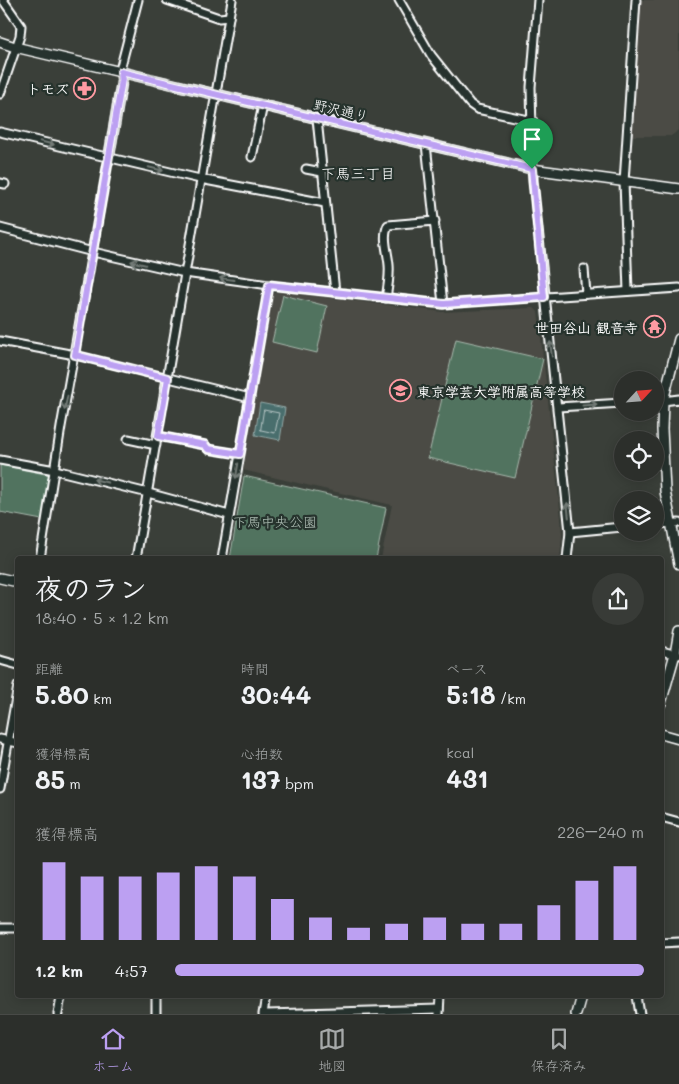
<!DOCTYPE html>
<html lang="ja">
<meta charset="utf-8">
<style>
body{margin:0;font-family:Mali,"Klee One",sans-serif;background:#383b37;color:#f1f3f6;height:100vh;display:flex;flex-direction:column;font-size:19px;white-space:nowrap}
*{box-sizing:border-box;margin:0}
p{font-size:16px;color:#a6a9a9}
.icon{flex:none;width:28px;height:28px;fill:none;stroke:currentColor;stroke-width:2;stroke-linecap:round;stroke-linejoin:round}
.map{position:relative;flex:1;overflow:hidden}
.sheet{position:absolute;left:15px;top:556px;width:649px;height:442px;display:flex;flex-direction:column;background:#2c2f2b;border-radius:5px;box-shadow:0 2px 12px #0003,0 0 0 1px #484a47}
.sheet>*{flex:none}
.needle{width:32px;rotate:64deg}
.tools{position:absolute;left:614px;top:371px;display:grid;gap:10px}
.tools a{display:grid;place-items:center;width:50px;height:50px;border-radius:50%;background:#2c2f2b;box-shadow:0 2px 12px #0003,0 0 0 1px #484a47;font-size:25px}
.pin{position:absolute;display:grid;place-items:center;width:42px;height:42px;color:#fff;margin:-51px -21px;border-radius:50% 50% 50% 0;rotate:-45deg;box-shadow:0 0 5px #0007}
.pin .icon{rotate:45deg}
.round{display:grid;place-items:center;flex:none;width:52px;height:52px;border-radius:26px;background:#383b37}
.head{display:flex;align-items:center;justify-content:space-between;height:85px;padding:0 20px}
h1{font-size:28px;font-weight:800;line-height:38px}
.stats{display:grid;grid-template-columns:repeat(3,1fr);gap:8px;height:85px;padding:5px 20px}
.stats div{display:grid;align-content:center}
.stats b{font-size:25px;font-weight:800}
.stats small{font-size:14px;font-weight:400}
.stats p{font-size:14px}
.chart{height:140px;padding:10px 20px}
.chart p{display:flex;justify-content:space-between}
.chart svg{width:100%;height:90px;margin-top:5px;stroke:#bca0f2;stroke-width:6}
ul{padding:0 20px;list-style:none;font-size:16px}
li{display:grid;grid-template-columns:80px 60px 1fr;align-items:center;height:38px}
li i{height:12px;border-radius:6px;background:#bca0f2}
.tabs{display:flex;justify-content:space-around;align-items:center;height:70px;border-top:1px solid #484a47;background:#2c2f2b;font-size:14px;color:#a6a9a9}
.tabs a{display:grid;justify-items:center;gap:2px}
.tabs .current{color:#bca0f2}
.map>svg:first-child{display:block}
.built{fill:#4c4c45}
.green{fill:#51735e;stroke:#a8b9ae}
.water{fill:#496e6d;stroke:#92a8a7}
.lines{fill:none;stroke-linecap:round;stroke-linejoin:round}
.shore{stroke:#b6c5c5;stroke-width:1}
.minor-casing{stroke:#fff;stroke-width:11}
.tertiary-casing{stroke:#fff;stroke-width:12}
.minor{stroke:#26332d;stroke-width:7}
.tertiary{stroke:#26332d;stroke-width:9}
.oneway{stroke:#727a76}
.route-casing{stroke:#fff;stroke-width:10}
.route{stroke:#bca0f2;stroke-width:6}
.labels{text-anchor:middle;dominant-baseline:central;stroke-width:4.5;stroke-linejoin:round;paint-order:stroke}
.poi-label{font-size:14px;font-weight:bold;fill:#fff;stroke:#26332d;text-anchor:end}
.street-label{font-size:14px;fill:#fff;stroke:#26332d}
.park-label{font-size:14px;fill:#b1c0b7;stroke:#26332d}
.neighbourhood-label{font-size:15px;fill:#fff;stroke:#26332d}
</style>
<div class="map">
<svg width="679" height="1014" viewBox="0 0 679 1014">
<rect width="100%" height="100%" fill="#3a3f39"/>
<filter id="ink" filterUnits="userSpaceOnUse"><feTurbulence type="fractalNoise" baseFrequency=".02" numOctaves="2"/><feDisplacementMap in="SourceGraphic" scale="10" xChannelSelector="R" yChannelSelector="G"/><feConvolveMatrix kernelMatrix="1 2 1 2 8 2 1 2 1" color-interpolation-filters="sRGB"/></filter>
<g filter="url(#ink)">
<g class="built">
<path d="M 640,0 L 679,0 L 679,130 L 671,136 L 631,136 Z"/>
<path d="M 279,291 L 442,312 L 534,308 L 538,312 L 561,518 L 562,536 L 560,559 L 381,559 L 392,505 L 243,470 L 272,294 Z"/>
</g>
<g class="green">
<path d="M 283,295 L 327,306 L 317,353 L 272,342 Z"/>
<path d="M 456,339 L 543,359 L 515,478 L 428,458 Z"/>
<path d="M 0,465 L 50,475 L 42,520 L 0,512 Z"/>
<path d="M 244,476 L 386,508 L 376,559 L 230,559 Z"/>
</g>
<path class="water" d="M 260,403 L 285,408 L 280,440 L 255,435 Z"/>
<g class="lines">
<path class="shore" d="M 264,410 L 279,413 L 275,433 L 261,430 Z"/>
<defs>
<g id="minor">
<path d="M 167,0 L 219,18 L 229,17"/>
<path d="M 399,0 L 431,55 L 470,104 L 477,109 L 533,121"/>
<path d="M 538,0 L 531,87 L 533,181 L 570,532 L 567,559"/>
<path d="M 121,72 L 121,66 L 138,0"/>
<path d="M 0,94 L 20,36 L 21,26 L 3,0"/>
<path d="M 317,119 L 335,292"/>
<path d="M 0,132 L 200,179 L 325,203"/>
<path d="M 426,144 L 443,304"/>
<path d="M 252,157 L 263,105"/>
<path d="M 306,169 L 322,172"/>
<path d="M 0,183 L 5,184"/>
<path d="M 0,228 L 93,252 L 185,273 L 269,285 L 443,304 L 679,288"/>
<path d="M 584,269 L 586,294"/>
<path d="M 628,291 L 624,182 L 636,0"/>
<path d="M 386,298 C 388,287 390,276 389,265 C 388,252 382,237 388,225 L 435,221"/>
<path d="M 0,341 L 75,355 L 250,398"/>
<path d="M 655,402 L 679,399"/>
<path d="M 558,407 L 622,403"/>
<path d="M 158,436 L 205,445 L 208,449 L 239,454"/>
<path d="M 128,439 L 156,445"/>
<path d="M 0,460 L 55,470 L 148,493 L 229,515"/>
<path d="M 655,524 L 679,523"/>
<path d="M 570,532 L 622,527"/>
<path d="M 40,559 L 61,427 L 109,157"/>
<path d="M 136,559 L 232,0"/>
<path d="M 222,559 L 269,285"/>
<path d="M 661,651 L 678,655"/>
<path d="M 0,660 L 18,665"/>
<path d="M 0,739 L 18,743"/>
<path d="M 0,789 L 18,686"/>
<path d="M 661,817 L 679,822"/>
<path d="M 0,928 L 18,928"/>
<path d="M 661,943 L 679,942"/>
<path d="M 637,996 L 640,1014"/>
<path d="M 58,1014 L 61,996"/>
<path d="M 156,1014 L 156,996"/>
<path d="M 263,1014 L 266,996"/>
<path d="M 267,1014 L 439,1009"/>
<path d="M 439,1014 L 440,996"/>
</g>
<g id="tertiary">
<path d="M 0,42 L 15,47 L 532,169 L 679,189"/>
<path d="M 109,157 L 122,80 L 121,72"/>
<path d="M 679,339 L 663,401 L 662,429 L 665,491 L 679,564"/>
<path d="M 0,578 L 18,582"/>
<path d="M 661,703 L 675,654 L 679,631"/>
<path d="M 661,734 L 679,739"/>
<path d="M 576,1014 L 581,996"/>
</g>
</defs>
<use href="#minor" class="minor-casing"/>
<use href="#tertiary" class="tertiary-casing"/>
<use href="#minor" class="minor"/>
<use href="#tertiary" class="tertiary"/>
</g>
<defs><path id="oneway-shaft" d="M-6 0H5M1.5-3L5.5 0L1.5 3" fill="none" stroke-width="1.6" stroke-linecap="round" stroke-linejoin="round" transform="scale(1.25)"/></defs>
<g class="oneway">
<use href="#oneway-shaft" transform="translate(47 143) rotate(13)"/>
<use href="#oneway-shaft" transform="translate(156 169) rotate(13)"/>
<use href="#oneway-shaft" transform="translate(138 263) rotate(-167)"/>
<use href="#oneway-shaft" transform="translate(227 279) rotate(-172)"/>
<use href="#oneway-shaft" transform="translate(551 349) rotate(-97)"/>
<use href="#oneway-shaft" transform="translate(66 403) rotate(102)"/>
<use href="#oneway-shaft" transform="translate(590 405) rotate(-4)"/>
<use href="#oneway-shaft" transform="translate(237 471) rotate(99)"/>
<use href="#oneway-shaft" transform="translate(101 481) rotate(-166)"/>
<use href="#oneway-shaft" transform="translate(568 510) rotate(-96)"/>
</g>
</g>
<g class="lines" filter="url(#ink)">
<defs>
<path id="route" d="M 121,72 L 532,169 L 544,297 L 444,304 L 269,285 L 240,454 L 208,449 L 205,445 L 158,436 L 168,378 L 75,355 L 122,80 Z"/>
</defs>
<use href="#route" class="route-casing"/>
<use href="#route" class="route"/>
</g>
<defs>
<symbol id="pharmacy-ring" viewBox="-11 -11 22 22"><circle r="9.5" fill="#26332d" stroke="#ff9aa2" stroke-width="1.5"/><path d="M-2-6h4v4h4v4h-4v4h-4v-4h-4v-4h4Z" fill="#ff9aa2"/></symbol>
<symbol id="temple-ring" viewBox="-11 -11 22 22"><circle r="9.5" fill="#26332d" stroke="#ff9aa2" stroke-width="1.5"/><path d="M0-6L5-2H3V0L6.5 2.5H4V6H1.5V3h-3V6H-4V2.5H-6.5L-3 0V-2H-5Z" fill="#ff9aa2"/></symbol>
<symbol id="school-ring" viewBox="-11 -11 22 22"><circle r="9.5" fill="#26332d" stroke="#ff9aa2" stroke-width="1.5"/><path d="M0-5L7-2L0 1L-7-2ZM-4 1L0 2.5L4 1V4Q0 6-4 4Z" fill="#ff9aa2"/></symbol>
</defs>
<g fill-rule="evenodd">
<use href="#pharmacy-ring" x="72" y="76" width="25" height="25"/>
<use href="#temple-ring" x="642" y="314" width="25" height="25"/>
<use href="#school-ring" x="388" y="378" width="25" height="25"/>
</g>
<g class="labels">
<g class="poi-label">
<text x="69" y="88">トモズ</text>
<text x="638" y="327">世田谷山 観音寺</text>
<text x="417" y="391" text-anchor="start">東京学芸大学附属高等学校</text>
</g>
<g class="street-label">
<text transform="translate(341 110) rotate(13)">野沢通り</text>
</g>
<g class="park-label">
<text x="275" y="521">下馬中央公園</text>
</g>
<g class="neighbourhood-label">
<text x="358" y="173">下馬三丁目</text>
</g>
</g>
</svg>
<div class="tools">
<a><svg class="needle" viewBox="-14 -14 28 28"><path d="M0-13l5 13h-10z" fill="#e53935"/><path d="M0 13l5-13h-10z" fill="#a6a9a9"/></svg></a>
<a><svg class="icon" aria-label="locate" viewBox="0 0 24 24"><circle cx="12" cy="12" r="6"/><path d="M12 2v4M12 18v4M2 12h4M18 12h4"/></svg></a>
<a><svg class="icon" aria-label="layers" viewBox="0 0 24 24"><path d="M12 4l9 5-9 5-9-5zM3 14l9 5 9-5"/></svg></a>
</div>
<div class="pin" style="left:532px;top:169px;background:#1e9e55"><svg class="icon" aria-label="arrive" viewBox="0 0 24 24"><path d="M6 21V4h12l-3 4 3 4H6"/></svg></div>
<section class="sheet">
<div class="head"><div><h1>夜のラン</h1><p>18:40 · 5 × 1.2 km</p></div><a class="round"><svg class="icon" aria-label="share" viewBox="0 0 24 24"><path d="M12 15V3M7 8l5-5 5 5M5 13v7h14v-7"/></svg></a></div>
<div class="stats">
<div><p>距離</p><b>5.80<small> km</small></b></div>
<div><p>時間</p><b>30:44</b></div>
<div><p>ペース</p><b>5:18<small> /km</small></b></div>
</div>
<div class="stats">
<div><p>獲得標高</p><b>85<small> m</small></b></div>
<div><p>心拍数</p><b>137<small> bpm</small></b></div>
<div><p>kcal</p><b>431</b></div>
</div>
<div class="chart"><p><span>獲得標高</span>226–240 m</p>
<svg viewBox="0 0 160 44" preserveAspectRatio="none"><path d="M5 44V6M15 44V13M25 44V13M35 44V11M45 44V8M55 44V13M65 44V24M75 44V33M85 44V38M95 44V36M105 44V33M115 44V36M125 44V36M135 44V27M145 44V15M155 44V8"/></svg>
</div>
<ul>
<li><b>1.2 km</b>4:57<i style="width:100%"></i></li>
</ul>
</section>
</div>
<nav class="tabs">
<a class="current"><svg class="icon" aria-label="home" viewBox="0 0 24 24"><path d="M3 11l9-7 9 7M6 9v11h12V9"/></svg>ホーム</a>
<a><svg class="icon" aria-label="map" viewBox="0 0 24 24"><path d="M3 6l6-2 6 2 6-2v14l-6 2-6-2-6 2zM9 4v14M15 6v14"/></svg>地図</a>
<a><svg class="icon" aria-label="saved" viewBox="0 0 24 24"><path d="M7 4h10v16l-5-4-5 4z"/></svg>保存済み</a>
</nav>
